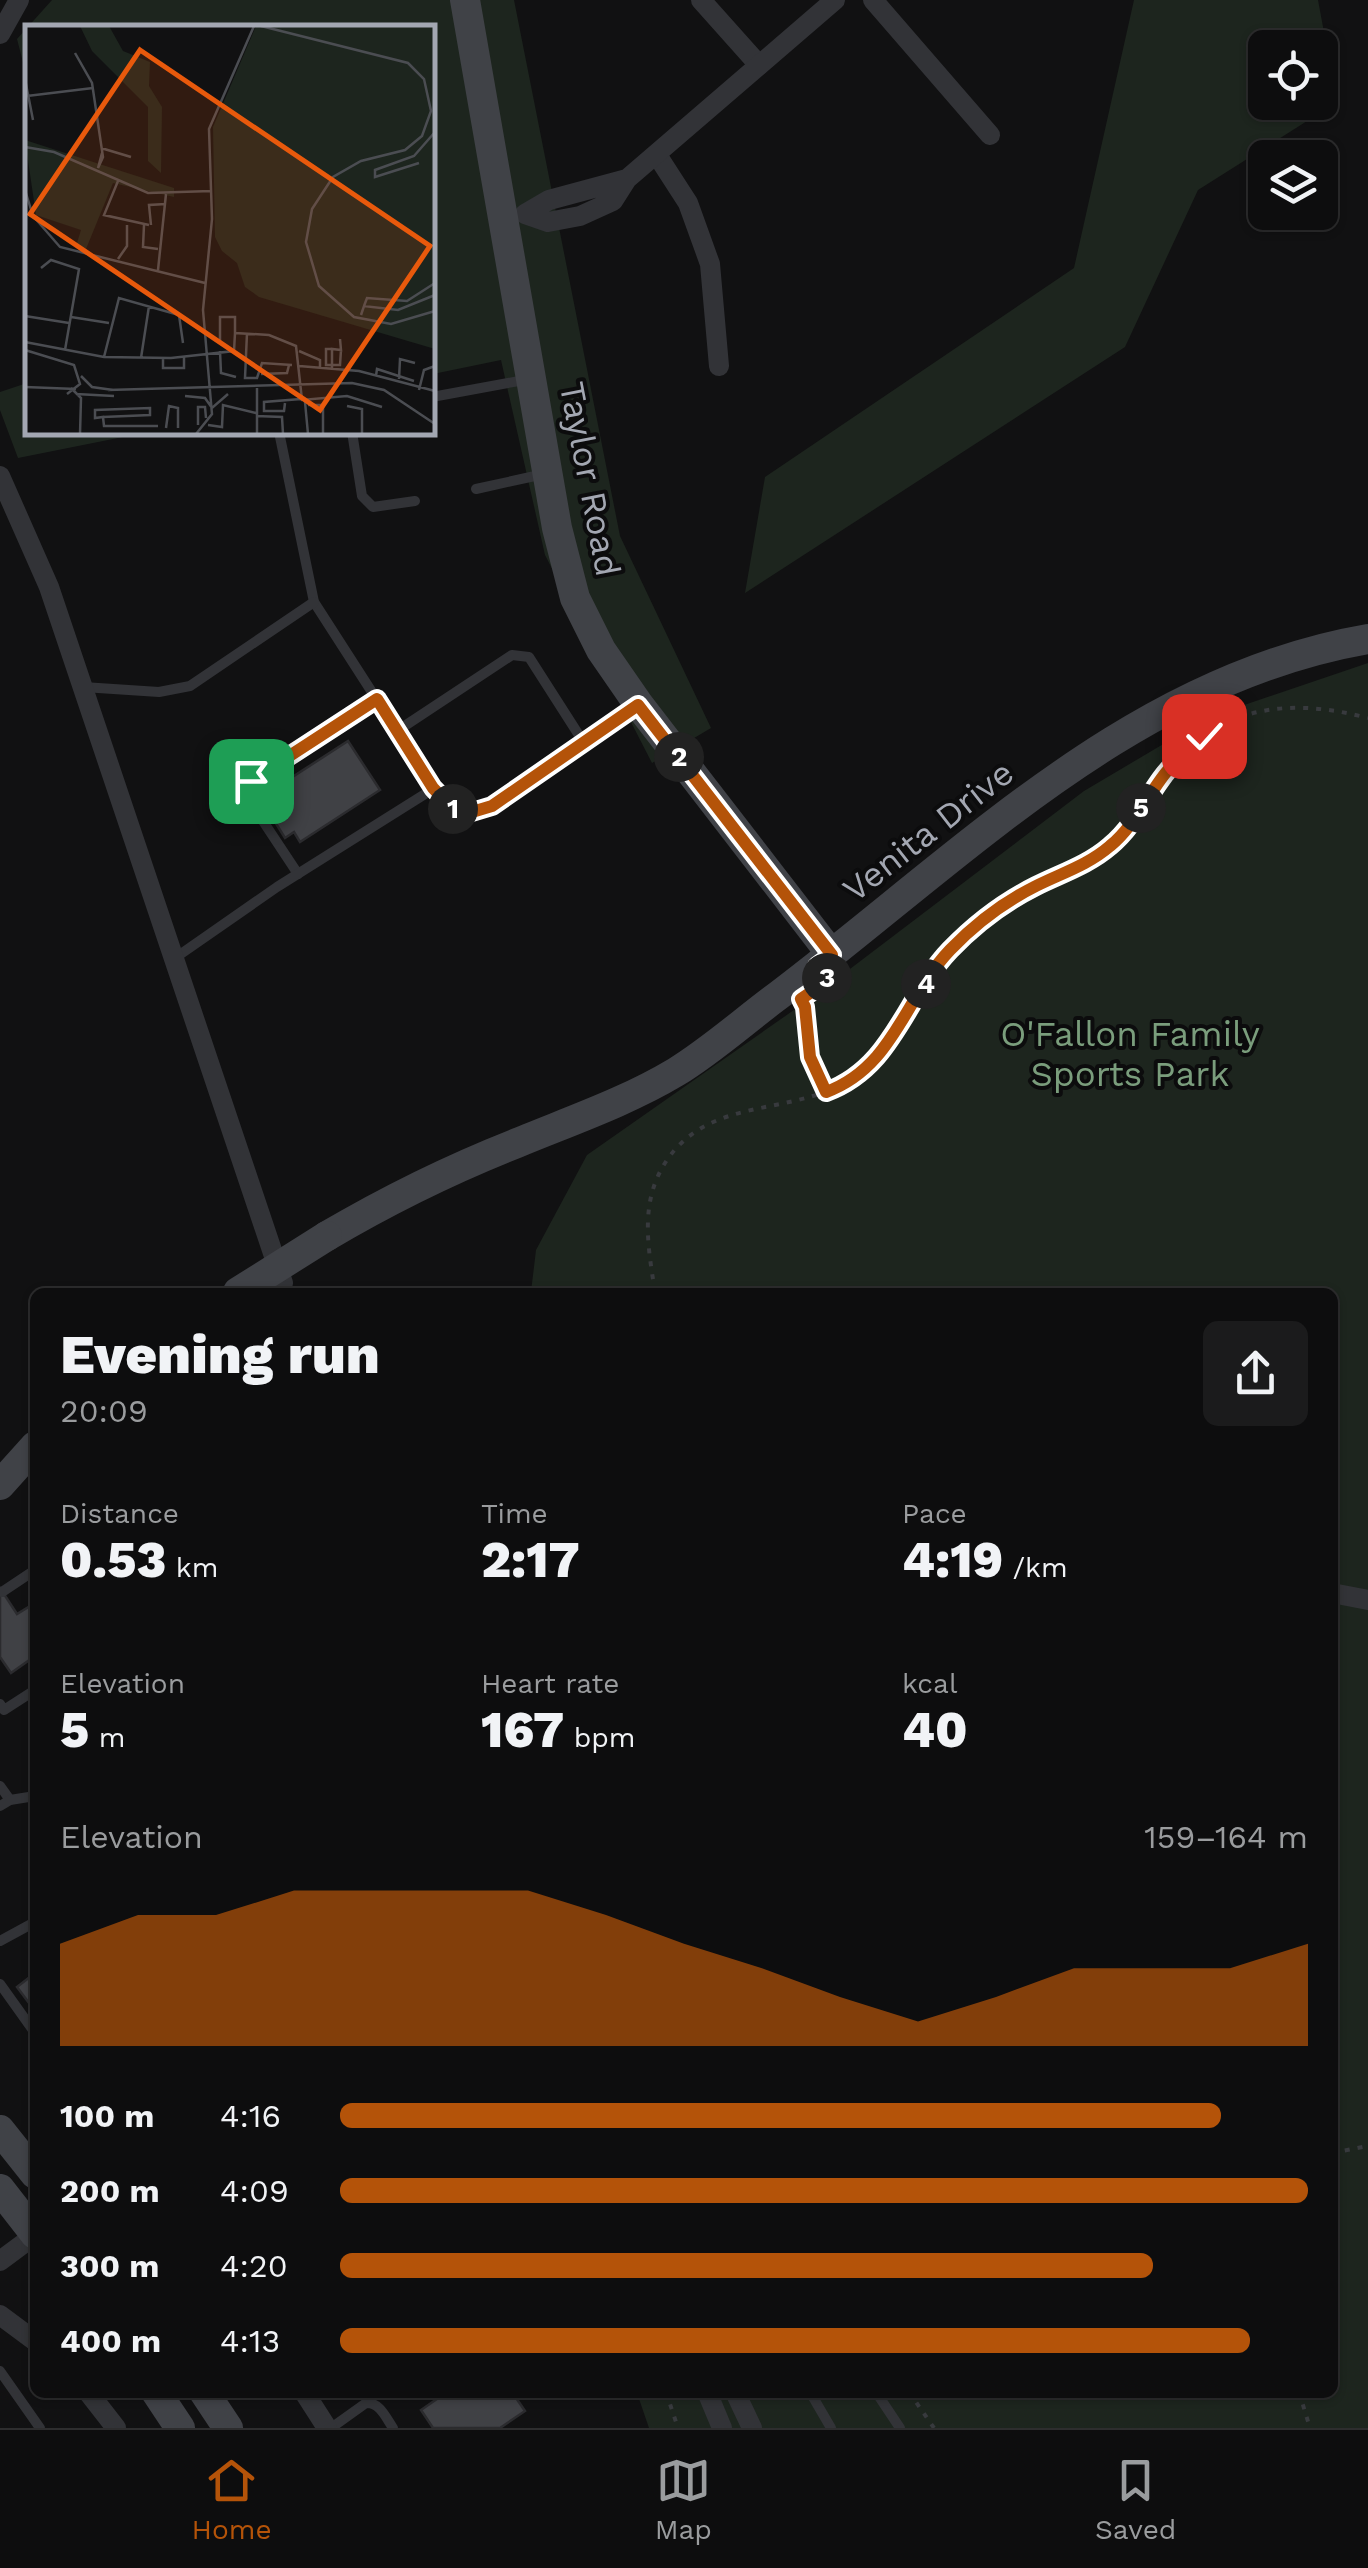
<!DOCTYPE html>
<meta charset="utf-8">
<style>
body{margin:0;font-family:"Work Sans",sans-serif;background:#1b1b1c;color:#f1f3f6;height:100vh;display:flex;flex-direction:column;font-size:38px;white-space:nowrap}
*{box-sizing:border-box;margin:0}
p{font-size:32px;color:#9a9c9e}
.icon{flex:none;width:55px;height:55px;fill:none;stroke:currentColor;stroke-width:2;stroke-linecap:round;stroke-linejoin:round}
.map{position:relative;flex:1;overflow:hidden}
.details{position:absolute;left:30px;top:1288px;width:1308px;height:1110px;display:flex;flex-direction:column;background:#0d0d0e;border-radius:15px;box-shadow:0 2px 8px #0004,0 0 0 2px #2d2d2e}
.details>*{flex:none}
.controls{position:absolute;left:1248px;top:30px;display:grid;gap:20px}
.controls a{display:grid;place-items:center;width:90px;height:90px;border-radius:15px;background:#0d0d0e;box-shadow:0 2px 8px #0004,0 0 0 2px #2d2d2e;font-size:50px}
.pin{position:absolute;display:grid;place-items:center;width:85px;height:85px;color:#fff;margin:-42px;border-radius:20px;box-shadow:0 5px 15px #0006}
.km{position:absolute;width:50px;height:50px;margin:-25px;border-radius:50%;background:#222;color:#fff;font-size:28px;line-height:50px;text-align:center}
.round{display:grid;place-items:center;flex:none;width:105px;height:105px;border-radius:15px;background:#1b1b1c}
.headline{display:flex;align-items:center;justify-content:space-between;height:170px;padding:0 30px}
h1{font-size:55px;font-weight:800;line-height:75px}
.figures{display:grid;grid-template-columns:repeat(3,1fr);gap:15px;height:170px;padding:10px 30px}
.figures div{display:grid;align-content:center}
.figures b{font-size:50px;font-weight:800}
.figures small{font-size:28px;font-weight:400}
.figures p{font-size:28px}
.chart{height:280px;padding:20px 30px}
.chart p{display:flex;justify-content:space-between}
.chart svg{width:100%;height:180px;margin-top:10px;fill:#b45309;opacity:.7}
ul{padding:0 30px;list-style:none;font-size:32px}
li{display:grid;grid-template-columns:160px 120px 1fr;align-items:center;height:75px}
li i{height:25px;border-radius:12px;background:#b45309}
.tabs{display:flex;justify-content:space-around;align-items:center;height:140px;border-top:2px solid #2d2d2e;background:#0d0d0e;font-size:28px;color:#9a9c9e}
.tabs a{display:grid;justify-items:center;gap:5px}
.tabs .on{color:#b45309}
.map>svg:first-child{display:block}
.green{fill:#1d251e;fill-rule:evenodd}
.building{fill:#404145;stroke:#2b2b2e;stroke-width:2.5}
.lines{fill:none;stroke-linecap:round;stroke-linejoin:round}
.path{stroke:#383a3e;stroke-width:4;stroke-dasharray:5 8;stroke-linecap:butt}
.lane{stroke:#323337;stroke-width:10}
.street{stroke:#323337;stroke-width:20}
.secondary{stroke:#404247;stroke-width:30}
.secondary-bridge{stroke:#404247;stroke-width:30}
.route-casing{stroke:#fff;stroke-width:20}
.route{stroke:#b45309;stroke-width:12}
.labels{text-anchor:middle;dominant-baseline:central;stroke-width:8;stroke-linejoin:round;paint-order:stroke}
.street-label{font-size:35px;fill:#a3a7b2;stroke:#0c0c0d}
.park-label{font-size:35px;fill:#7a9d7c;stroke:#0c0c0d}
.inset-road{fill:none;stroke:#4b4d52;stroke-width:2.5}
.view{fill:#e8590c;fill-opacity:0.15;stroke:#e8590c;stroke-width:5}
.inset-edge{fill:none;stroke:#a3a7b2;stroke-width:5}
</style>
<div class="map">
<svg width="1368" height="2428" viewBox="0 0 1368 2428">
<rect width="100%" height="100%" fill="#111112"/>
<g class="green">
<path d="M 52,0 L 514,0 L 620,536 L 711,728 L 652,763 L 545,555 L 501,360 L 433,374 L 432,28 L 28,28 L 27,78 L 17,39 Z"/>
<path d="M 1134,0 L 1318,0 L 1337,102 L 1198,190 L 1125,347 L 745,593 L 765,477 L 1074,268 ZM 1265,48 L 1320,48 L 1320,102 L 1265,102 Z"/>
<path d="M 27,383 L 28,432 L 143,433 L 18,458 L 0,410 L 0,392 Z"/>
<path d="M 1368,663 L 1368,2428 L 649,2428 L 637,2393 L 1332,2392 L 1332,1292 L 531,1292 L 536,1250 L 587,1155 L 821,991 L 1084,791 L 1209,717 Z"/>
</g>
<g class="building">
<path d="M 348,741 L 380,790 L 300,842 L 294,832 L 285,838 L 260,798 Z"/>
<path d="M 0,1588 L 17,1614 L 35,1603 L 35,1656 L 11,1673 L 0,1657 Z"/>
<path d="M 35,1973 L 35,2011 L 17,1987 Z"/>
<path d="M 447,2392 L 512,2392 L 525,2411 L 500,2428 L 433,2428 L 421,2410 Z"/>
</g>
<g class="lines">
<g class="path">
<path d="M 804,1006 L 810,1057 L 826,1092"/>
<path d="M 655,1292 C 648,1247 639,1201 667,1160 C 712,1094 796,1118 856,1076 C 898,1047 914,995 945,955 C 968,926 1003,902 1036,886 C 1056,876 1078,870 1097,857 C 1127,835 1142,803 1164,775 C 1218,705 1288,697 1368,718"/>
<path d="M 1332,2153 L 1368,2146"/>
<path d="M 666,2392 L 678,2428"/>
<path d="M 909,2392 L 934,2428"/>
<path d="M 1299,2392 L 1310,2428"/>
</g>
<g class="lane">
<path d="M 432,397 L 530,379"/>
<path d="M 279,432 L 314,602 L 397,731"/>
<path d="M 352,432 L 362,496 L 373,507 L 415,501"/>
<path d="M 476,489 L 544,474"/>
<path d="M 83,687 L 159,692 L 190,686 L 314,602"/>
<path d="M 433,789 L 397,731 L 512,655 L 529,657 L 584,743"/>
<path d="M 298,874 L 251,803 L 248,791 L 251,781 L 377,699"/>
<path d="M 175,958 L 277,887 L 433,789 L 454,810 L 473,812 L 492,806 L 636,707"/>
<path d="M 2,1592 L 35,1570"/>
<path d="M 0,1704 L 4,1710 L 35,1690"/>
<path d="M 0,1786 L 10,1800"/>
<path d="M 0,1806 L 10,1800 L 35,1796"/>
<path d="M 0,1941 L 35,1922"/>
<path d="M 0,1984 L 35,2033"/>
<path d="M 0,2371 L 40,2428"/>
<path d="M 810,2392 L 831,2428"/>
<path d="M 876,2392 L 900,2428"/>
<path d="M 331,2428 L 366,2403 C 380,2402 386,2418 393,2428"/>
</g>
<g class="street">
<path d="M 701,0 L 759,65"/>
<path d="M 873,0 L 990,135"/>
<path d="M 0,34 L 19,0"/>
<path d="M 657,155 L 688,203 L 710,264 L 719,366"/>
<path d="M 627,179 L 549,200 L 525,214 L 548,222 L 580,216 L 613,201 L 627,179 L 835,0"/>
<path d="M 0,476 L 49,587 L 283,1283"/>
<path d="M 1332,1593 L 1368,1600"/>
<path d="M 0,2261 L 35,2235"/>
<path d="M 0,2315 L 35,2341"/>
<path d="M 88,2392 L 116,2428"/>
<path d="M 304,2392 L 327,2428"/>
<path d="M 707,2392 L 722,2428"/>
<path d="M 735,2392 L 752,2428"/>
</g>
<g class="secondary">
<path d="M 465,0 L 557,528 L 575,598 L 601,650 L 639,705 L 832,955"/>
<path d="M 327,1236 C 388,1200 451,1169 517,1143 C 570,1121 626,1102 676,1072 C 712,1050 745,1020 779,995 C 961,857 1133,679 1368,639"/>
<path d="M 0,1485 L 35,1446"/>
<path d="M 0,2130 L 35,2174"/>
<path d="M 0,2189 L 35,2234"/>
<path d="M 156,2392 L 180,2428"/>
<path d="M 204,2392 L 228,2428"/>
</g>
<path class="secondary-bridge" d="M 238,1292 L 327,1236"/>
</g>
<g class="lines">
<defs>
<path id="route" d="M 251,781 L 377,699 L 433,788 L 454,810 L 472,812 L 492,806 L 638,705 L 832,955 L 817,966 L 829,980 L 801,999 L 805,1007 L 810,1057 L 826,1092 C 894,1067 905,997 950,950 C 975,924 1004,902 1036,886 C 1062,873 1088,865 1110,846 C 1132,828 1145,801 1161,779 C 1173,762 1188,749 1204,736"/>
</defs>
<use href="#route" class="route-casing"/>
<use href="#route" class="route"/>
</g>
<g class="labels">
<g class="street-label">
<text transform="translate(590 479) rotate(79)">Taylor Road</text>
<text transform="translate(928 831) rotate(-38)">Venita Drive</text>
</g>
<g class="park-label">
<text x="1130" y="1034">O'Fallon Family<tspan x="1130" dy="40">Sports Park</tspan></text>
</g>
</g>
<g transform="translate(25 25)">
<rect width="410" height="410" fill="#111112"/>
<path d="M 55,1 L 84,1 L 98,26 L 125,37 L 124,61 L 137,82 L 136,148 L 123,136 L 123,82 L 67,26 ZM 231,1 L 410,1 L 410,324 L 234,272 L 220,262 L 212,238 L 197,226 L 190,212 L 188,102 ZM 0,115 L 149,163 L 149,172 L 88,158 L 61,224 L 51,221 L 56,205 L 11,190 Z" fill="#1d251e"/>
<path class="inset-road" d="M 236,1 L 383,38 L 399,54 L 406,86 L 397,111 L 380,125 L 336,136 L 308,152 L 287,184 L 281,217 L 294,261 L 329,292 L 366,299 L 410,286M 50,28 L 67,58 L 78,132 L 73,143 L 77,128M 0,54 L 8,95M 2,71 L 68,63M 0,122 L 29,127 L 123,168 L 186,166M 76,123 L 106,132M 394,138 L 350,152 L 350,145 L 389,131 L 410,107M 93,156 L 79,190 L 124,200M 0,165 L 8,191 L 35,222 L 180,258M 119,200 L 118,222 L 133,224M 126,200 L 124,180 L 141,179M 93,234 L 102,221 L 102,200M 16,243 L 26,235 L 54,244 L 40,325M 133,245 L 141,169M 339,281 L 342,273 L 382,276 L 410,258M 336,290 L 339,281 L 373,285 L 410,270M 0,291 L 44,298M 46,292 L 84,298M 222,308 L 220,353 L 232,353 L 237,338 L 267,340M 0,317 L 79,332 L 146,333 L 209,326 L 210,308M 195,317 L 195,292 L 210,292 L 210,308 L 244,310 L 271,321 L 277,375 L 322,371 L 357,382M 307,324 L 301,324 L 301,340 L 315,340 L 316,325M 0,325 L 49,340 L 55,359 L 42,369M 195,326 L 196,348 L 211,352M 274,326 L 295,335 L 295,344M 79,332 L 94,273 L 154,290 L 158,318M 116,333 L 124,281M 138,333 L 138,343 L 159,343 L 159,331M 274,341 L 334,346 L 410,366M 307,344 L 307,324 L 316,325 L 315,314M 236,349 L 262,348 L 264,340M 56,351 L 67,362 L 88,365M 351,351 L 352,344 L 389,356M 374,354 L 375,334 L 390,338M 0,362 L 51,364M 46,363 L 56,373 L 55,409M 83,365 L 327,358 L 359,365 L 410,399M 394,365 L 399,345 L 410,341M 51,369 L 89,371M 160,371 L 180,373 L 187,383 L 203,369M 280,377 L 283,409M 260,378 L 259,386 L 239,386 L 239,377 L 276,374M 283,380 L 298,380 L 298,409M 322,381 L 337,384 L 337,409M 231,391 L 257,392 L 258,409M 78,392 L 125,390 L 125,383 L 70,385 L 70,393 L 78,392 L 79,401 L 133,401M 173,400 L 173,382 L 180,382 L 181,393M 183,400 L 197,402 L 198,380 L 231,388M 141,403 L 144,381 L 153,383 L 153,403M 171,409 L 187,389 L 178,285 L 187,194 L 184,104 L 229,1M 232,409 L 232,363"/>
<path class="view" d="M 115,25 L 405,221 L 295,385 L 5,189 Z"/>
<rect width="410" height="410" class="inset-edge"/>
</g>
</svg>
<div class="controls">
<a><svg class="icon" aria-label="locate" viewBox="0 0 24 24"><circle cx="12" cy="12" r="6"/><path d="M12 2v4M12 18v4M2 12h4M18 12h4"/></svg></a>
<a><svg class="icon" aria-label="layers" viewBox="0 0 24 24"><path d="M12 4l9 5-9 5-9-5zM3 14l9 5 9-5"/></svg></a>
</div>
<div class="pin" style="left:251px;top:781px;background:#1e9e55"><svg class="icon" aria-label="arrive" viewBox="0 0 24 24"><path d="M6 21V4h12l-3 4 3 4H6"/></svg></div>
<div class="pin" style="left:1204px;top:736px;background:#d93025"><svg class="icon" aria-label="check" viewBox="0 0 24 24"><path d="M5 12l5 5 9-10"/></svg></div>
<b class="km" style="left:453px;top:809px">1</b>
<b class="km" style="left:679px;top:757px">2</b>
<b class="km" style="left:827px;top:978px">3</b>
<b class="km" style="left:926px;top:984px">4</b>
<b class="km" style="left:1141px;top:808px">5</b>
<section class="details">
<div class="headline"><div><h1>Evening run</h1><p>20:09</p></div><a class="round"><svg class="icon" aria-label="share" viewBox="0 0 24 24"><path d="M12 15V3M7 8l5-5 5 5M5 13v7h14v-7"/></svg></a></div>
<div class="figures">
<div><p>Distance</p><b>0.53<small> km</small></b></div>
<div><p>Time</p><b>2:17</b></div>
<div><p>Pace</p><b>4:19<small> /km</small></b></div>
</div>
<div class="figures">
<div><p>Elevation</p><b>5<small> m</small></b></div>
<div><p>Heart rate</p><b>167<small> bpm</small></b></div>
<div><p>kcal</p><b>40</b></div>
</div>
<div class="chart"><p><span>Elevation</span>159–164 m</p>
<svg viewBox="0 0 160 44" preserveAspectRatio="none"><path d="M0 44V19L10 12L20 12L30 6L40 6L50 6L60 6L70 12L80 19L90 25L100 32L110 38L120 32L130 25L140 25L150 25L160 19V44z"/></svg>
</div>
<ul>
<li><b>100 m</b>4:16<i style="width:91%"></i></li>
<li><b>200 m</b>4:09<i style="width:100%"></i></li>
<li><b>300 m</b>4:20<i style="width:84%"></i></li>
<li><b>400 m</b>4:13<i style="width:94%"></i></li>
</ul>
</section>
</div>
<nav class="tabs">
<a class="on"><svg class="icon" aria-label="home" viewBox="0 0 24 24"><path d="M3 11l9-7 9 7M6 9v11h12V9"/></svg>Home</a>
<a><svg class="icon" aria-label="map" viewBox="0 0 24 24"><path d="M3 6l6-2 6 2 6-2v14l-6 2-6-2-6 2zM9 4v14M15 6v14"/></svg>Map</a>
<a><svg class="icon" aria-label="saved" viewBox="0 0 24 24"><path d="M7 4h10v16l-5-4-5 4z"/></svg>Saved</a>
</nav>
